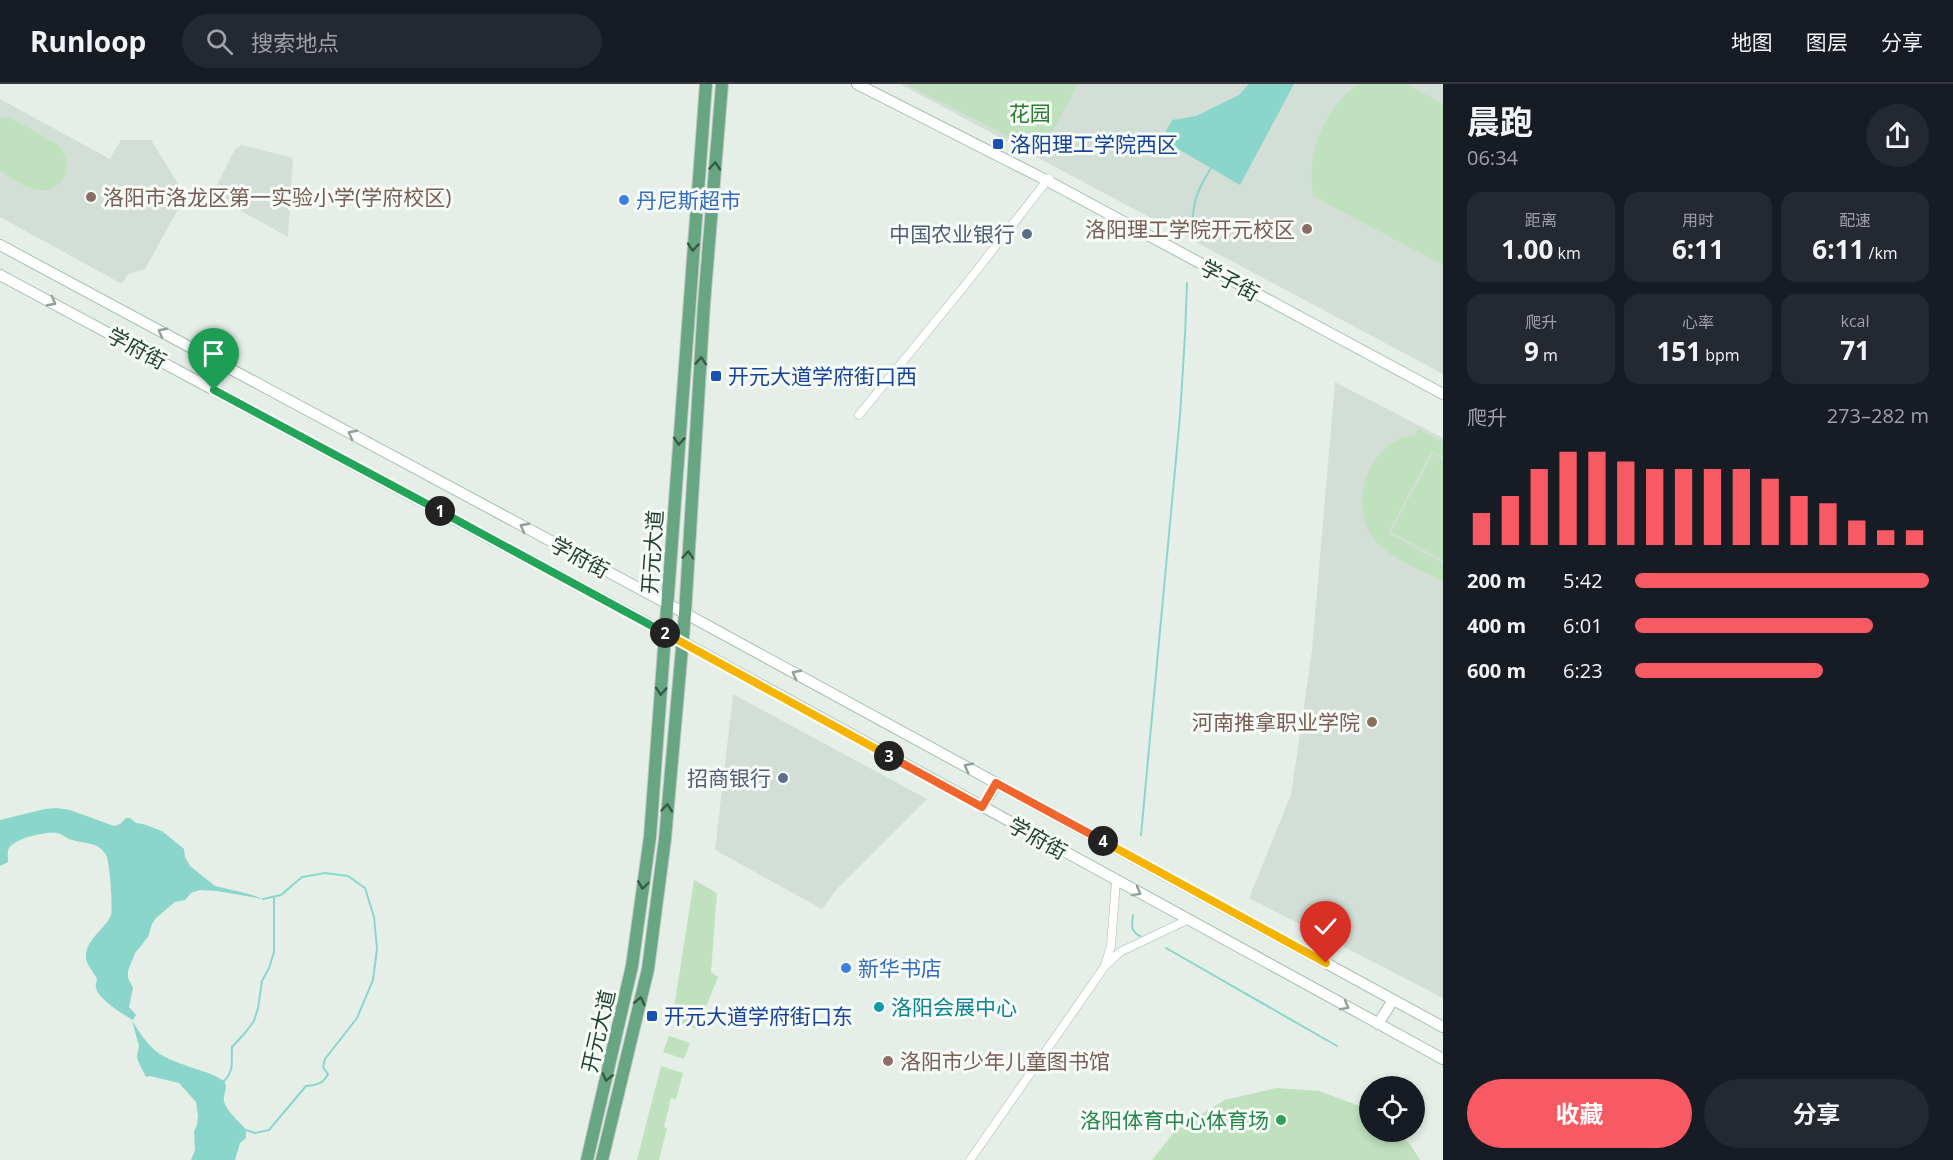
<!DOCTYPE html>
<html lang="zh">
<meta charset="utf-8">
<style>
body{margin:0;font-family:"Open Sans","Noto Sans SC",sans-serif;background:#242831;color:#f1f3f6;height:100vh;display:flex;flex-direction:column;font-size:22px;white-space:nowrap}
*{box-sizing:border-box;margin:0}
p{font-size:20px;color:#9ea1a6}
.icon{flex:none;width:33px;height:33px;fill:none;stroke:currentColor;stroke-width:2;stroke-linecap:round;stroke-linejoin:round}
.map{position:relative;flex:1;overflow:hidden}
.drawer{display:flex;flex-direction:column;background:#171b24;width:510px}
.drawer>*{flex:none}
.fabs{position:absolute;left:1359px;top:992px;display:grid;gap:12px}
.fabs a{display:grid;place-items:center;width:66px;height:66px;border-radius:50%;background:#171b24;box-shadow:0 3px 9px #0003;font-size:30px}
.pin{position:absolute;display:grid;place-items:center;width:51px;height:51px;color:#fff;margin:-62px -26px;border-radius:50% 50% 50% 0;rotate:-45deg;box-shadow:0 0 6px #0007}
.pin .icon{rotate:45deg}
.km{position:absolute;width:30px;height:30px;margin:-15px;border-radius:50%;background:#222;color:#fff;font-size:16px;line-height:30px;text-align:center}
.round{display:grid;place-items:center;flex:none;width:63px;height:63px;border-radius:32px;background:#242831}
.overview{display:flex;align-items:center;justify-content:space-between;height:102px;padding:0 24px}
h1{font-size:33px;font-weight:700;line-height:45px}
.figures{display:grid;grid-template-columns:repeat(3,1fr);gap:9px;height:102px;padding:6px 24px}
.figures div{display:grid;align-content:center;border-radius:15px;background:#242831;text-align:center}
.figures b{font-size:26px;font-weight:700}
.figures small{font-size:16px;font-weight:400}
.figures p{font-size:16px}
.chart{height:168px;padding:12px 24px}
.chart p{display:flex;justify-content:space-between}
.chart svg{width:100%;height:108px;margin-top:6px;stroke:#f85a63;stroke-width:6}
.primary-button{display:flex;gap:12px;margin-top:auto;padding:12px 24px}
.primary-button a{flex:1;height:69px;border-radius:36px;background:#f85a63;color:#fff;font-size:24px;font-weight:700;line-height:69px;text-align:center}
.primary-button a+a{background:#242831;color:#f1f3f6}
ul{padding:0 24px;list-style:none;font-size:20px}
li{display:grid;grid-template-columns:96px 72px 1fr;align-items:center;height:45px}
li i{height:15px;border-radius:8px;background:#f85a63}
header{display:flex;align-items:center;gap:36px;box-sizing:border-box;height:84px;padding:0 30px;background:#171b24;border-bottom:2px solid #363941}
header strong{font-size:28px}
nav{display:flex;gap:33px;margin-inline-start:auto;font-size:21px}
.search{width:420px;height:54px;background:#242831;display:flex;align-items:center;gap:15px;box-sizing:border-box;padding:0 21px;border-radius:33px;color:#9ea1a6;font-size:22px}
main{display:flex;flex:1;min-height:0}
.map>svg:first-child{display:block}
.built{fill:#d3dfd6}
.green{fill:#bfe1bd}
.water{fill:#8bd6cb}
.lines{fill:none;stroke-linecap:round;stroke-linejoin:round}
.stream{stroke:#8bd6cb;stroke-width:2}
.street-casing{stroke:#a7b8ad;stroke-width:9}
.secondary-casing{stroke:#a6beaf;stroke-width:12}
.primary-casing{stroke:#c1cac5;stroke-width:14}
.street{stroke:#fff;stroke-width:8}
.secondary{stroke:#fff;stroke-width:10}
.primary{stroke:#68a683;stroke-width:12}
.oneway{stroke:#345b45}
.oneway2{stroke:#91a098}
.split-1-casing{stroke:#fff;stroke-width:12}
.split-2-casing{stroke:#fff;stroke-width:12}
.split-3-casing{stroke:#fff;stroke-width:12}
.split-4-casing{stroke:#fff;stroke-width:12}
.split-5-casing{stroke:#fff;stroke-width:12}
.split-1{stroke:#22a559;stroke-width:8}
.split-2{stroke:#22a559;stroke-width:8}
.split-3{stroke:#f5b400;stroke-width:8}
.split-4{stroke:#f0652b;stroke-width:8}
.split-5{stroke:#f5b400;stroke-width:8}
.transit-dot{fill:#1a4fb4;stroke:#f6fbf7;stroke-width:2}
.education-dot{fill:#8d6e63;stroke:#f6fbf7;stroke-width:2}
.shop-dot{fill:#3f7fe0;stroke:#f6fbf7;stroke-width:2}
.service-dot{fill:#5c6f8a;stroke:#f6fbf7;stroke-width:2}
.culture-dot{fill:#0f9aa8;stroke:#f6fbf7;stroke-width:2}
.leisure-dot{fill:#2e9e5b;stroke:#f6fbf7;stroke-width:2}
.labels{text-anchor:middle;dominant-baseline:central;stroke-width:6;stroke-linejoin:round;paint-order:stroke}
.park-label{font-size:21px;fill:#2b7c31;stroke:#f6fbf7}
.transit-label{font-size:21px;fill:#164399;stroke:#f6fbf7;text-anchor:start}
.education-label{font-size:21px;fill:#785e54;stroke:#f6fbf7;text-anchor:start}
.shop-label{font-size:21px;fill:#366cbe;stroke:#f6fbf7;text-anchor:start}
.service-label{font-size:21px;fill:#4e5e75;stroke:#f6fbf7;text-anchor:end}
.street-label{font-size:21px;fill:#234230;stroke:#f6fbf7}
.culture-label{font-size:21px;fill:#0d838f;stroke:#f6fbf7;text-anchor:start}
.leisure-label{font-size:21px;fill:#27864d;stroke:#f6fbf7;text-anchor:end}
</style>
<header>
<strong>Runloop</strong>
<div class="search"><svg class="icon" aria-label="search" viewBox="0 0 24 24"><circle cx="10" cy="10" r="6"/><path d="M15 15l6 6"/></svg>搜索地点</div>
<nav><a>地图</a><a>图层</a><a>分享</a></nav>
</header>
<main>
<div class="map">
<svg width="1443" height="1076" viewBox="0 0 1443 1076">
<rect width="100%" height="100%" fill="#e5efe8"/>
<g class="built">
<path d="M 900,0 L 1443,0 L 1443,290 Z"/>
<path d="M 0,15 L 110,75 L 121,56 L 151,56 L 182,106 L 181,120 L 145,185 L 128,190 L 122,200 L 0,133 Z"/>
<path d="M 242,61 L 293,74 L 288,153 L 212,111 L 235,65 Z"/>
<path d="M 1335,298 L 1443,354 L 1443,914 L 1249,814 L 1291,711 L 1312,566 Z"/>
<path d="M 733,610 L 927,715 L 837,805 L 822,825 L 715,766 Z"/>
</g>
<g class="green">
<path d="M 906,0 L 1078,0 L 1041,69 Z"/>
<path d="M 1359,0 L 1406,0 L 1443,20 L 1443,181 L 1313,112 C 1307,69 1322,25 1359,0 Z"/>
<path d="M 7,33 L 15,36 L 60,62 C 75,82 62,113 34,105 C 22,102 11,93 0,87 L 0,34 Z"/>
<path d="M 1418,345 L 1443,358 L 1443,372 L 1432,367 L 1388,449 L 1443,479 L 1443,497 C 1423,487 1389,474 1375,456 C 1352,427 1361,384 1389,361 C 1397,355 1406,353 1415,351 Z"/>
<path d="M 1433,369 L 1443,375 L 1443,476 L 1391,448 Z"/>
<path d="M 694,796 L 717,809 L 711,888 L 718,893 L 697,945 L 672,937 Z"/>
<path d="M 669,952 L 690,959 L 684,975 L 663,968 Z"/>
<path d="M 661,982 L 683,989 L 676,1015 L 671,1014 L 664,1043 L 667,1044 L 659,1076 L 637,1076 Z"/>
<path d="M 1276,1004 L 1319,1007 L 1368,1025 L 1370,1047 L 1394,1047 L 1410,1060 L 1420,1076 L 1152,1076 L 1176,1046 L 1225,1016 Z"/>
</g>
<g class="water">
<path d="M 1249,0 L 1294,0 L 1240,101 L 1171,61 L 1166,47 L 1172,36 L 1196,32 L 1239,11 Z"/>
<path d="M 56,724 L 70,726 L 114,742 L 120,740 L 126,734 L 130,734 L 136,739 L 143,740 L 162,747 L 184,765 L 185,773 L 190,782 L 215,802 L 249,810 L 263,815 L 217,807 L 200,806 L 191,809 L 185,816 L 175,818 L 156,834 L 152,840 L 148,853 L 135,869 L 128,887 L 128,894 L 133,904 L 129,923 L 136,931 L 133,936 C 124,931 98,915 96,904 C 95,901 97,897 97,895 C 94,888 87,882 86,875 C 84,856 105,846 111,831 C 113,825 110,778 106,771 C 99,757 82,760 69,755 C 65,753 62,750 57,749 C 46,747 16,754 9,764 C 7,768 8,773 8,778 L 0,782 L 0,736 L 45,725 Z"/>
<path d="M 132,937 C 154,971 159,972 196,985 C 205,988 214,990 222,996 C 230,1001 223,1009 224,1017 C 226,1027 240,1038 246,1046 L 246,1054 L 240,1059 L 235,1076 L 191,1076 L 195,1066 L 194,1047 L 197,1041 L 198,1032 L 196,1018 L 179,999 L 150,992 L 146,993 L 138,977 L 137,972 L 139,962 Z"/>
</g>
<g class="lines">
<g class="stream">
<path d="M 1192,141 C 1194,114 1197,107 1211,84"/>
<path d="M 1141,751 L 1180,332 L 1185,251 L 1187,199"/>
<path d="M 1133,831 C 1132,841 1130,847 1140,852"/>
<path d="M 1166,864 L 1337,962"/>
<path d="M 224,997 C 235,986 231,976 232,963 L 245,949 L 254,937 L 258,924 L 262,897 L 269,884 L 274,868 L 274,813"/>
<path d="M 246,1046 L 255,1049 L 269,1046 L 306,1002 C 317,1001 323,1000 328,990 L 323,983 L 325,975 L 357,934 L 373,896 L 377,865 L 374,833 L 365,804 L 348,792 L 325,789 L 302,793 L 281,811 L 263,815"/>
</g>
<defs>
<g id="street">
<path d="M 859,331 L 966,200 L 1049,94"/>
<path d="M 1105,881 L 1111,862 L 1116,797"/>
<path d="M 970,1076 L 1105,882 L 1120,868 L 1187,836"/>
</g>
<g id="secondary">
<path d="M 857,0 L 1046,96 L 1443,310"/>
<path d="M 0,161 L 668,520 L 1443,943"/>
<path d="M 0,191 L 681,557 L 1443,975"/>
<path d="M 982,723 L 997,699"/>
<path d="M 1378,940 L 1393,916"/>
</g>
<g id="primary">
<path d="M 587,1076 L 632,882 L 650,753 L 706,0"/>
<path d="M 602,1076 L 648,885 L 665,755 L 685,530 L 704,220 L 722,0"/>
</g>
</defs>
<use href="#street" class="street-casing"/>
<use href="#secondary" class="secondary-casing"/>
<use href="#primary" class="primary-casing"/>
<use href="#street" class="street"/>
<use href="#secondary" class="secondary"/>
<use href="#primary" class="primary"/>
</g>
<defs><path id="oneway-chevron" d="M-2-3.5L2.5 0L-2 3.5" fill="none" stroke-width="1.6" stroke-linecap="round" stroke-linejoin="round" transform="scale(1.5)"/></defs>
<g class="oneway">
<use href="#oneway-chevron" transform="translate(715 82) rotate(-85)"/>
<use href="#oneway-chevron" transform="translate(693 163) rotate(95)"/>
<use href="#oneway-chevron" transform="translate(701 277) rotate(-86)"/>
<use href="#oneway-chevron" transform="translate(679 357) rotate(94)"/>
<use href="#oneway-chevron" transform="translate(688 471) rotate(-86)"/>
<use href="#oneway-chevron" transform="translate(661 607) rotate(94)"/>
<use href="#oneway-chevron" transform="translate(667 724) rotate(-85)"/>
<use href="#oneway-chevron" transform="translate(643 801) rotate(98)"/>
<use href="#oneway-chevron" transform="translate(640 917) rotate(-77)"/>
<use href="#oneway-chevron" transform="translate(607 993) rotate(103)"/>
</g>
<g class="oneway2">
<use href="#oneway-chevron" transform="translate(52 218) rotate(28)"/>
<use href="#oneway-chevron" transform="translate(162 248) rotate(-152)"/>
<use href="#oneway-chevron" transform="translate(352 350) rotate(-152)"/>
<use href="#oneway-chevron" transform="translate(524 443) rotate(-152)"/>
<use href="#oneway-chevron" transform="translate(796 590) rotate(-152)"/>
<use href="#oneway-chevron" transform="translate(968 683) rotate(-152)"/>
<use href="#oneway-chevron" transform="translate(1137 808) rotate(29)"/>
<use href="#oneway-chevron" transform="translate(1345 922) rotate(29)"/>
</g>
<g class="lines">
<defs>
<path id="split-1" d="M 214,306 L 440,427"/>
<path id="split-2" d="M 440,427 L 665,549"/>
<path id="split-3" d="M 665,549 L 889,672"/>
<path id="split-4" d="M 889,672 L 982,723 L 996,699 L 1103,757"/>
<path id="split-5" d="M 1103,757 L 1326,879"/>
</defs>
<use href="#split-1" class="split-1-casing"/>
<use href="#split-2" class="split-2-casing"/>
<use href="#split-3" class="split-3-casing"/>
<use href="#split-4" class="split-4-casing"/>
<use href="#split-5" class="split-5-casing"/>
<use href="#split-1" class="split-1"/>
<use href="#split-2" class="split-2"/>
<use href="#split-3" class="split-3"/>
<use href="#split-4" class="split-4"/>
<use href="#split-5" class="split-5"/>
</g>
<g class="transit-dot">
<rect x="992" y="54" width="12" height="12" rx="3"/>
<rect x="710" y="286" width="12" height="12" rx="3"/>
<rect x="646" y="926" width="12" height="12" rx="3"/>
</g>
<g class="education-dot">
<circle cx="91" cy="113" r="6"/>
<circle cx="1307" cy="145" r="6"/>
<circle cx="1372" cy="638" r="6"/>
<circle cx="888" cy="977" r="6"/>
</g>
<g class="shop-dot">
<circle cx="624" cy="116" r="6"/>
<circle cx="846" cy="884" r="6"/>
</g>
<g class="service-dot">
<circle cx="1027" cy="150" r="6"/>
<circle cx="783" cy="694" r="6"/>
</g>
<circle class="culture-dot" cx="879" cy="923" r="6"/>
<circle class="leisure-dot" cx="1281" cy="1036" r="6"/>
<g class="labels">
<g class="park-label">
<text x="1030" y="29">花园</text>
</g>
<g class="transit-label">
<text x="1010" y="60">洛阳理工学院西区</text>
<text x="728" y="292">开元大道学府街口西</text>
<text x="664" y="932">开元大道学府街口东</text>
</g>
<g class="education-label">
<text x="103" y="113">洛阳市洛龙区第一实验小学(学府校区)</text>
<text x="1295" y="145" text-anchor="end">洛阳理工学院开元校区</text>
<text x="1360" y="638" text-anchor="end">河南推拿职业学院</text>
<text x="900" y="977">洛阳市少年儿童图书馆</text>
</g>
<g class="shop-label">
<text x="636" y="116">丹尼斯超市</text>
<text x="858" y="884">新华书店</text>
</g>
<g class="service-label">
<text x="1015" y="150">中国农业银行</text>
<text x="771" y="694">招商银行</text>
</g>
<g class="street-label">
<text transform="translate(1230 196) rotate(28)">学子街</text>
<text transform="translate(137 264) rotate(28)">学府街</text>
<text transform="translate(652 468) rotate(-86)">开元大道</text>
<text transform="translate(580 473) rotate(28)">学府街</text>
<text transform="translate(1038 754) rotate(29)">学府街</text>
<text transform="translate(598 947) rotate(-77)">开元大道</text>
</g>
<g class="culture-label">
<text x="891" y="923">洛阳会展中心</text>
</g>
<g class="leisure-label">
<text x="1269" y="1036">洛阳体育中心体育场</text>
</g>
</g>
</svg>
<div class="fabs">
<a><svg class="icon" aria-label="locate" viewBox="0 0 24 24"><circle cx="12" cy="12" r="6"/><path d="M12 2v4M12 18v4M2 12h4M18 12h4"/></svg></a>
</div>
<div class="pin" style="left:214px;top:306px;background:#1e9e55"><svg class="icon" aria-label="arrive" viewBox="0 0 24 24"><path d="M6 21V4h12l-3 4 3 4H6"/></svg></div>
<div class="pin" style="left:1326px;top:879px;background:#d93025"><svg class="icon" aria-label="check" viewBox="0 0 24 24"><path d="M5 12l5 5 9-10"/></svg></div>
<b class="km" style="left:440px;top:427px">1</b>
<b class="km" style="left:665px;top:549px">2</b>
<b class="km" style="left:889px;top:672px">3</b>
<b class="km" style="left:1103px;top:757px">4</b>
</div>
<section class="drawer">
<div class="overview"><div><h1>晨跑</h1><p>06:34</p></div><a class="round"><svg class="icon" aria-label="share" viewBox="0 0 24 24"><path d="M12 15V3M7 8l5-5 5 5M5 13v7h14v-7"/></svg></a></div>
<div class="figures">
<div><p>距离</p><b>1.00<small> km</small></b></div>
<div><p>用时</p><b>6:11</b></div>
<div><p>配速</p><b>6:11<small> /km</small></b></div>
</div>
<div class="figures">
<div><p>爬升</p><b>9<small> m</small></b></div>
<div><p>心率</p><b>151<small> bpm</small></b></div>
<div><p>kcal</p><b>71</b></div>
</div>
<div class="chart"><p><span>爬升</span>273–282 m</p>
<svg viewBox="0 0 160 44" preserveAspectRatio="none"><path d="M5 44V31M15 44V24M25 44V13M35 44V6M45 44V6M55 44V10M65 44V13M75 44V13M85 44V13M95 44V13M105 44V17M115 44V24M125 44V27M135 44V34M145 44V38M155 44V38"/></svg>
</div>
<ul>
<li><b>200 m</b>5:42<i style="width:100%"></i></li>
<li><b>400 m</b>6:01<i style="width:81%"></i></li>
<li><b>600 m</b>6:23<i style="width:64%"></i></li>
</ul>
<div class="primary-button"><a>收藏</a><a>分享</a></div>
</section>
</main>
